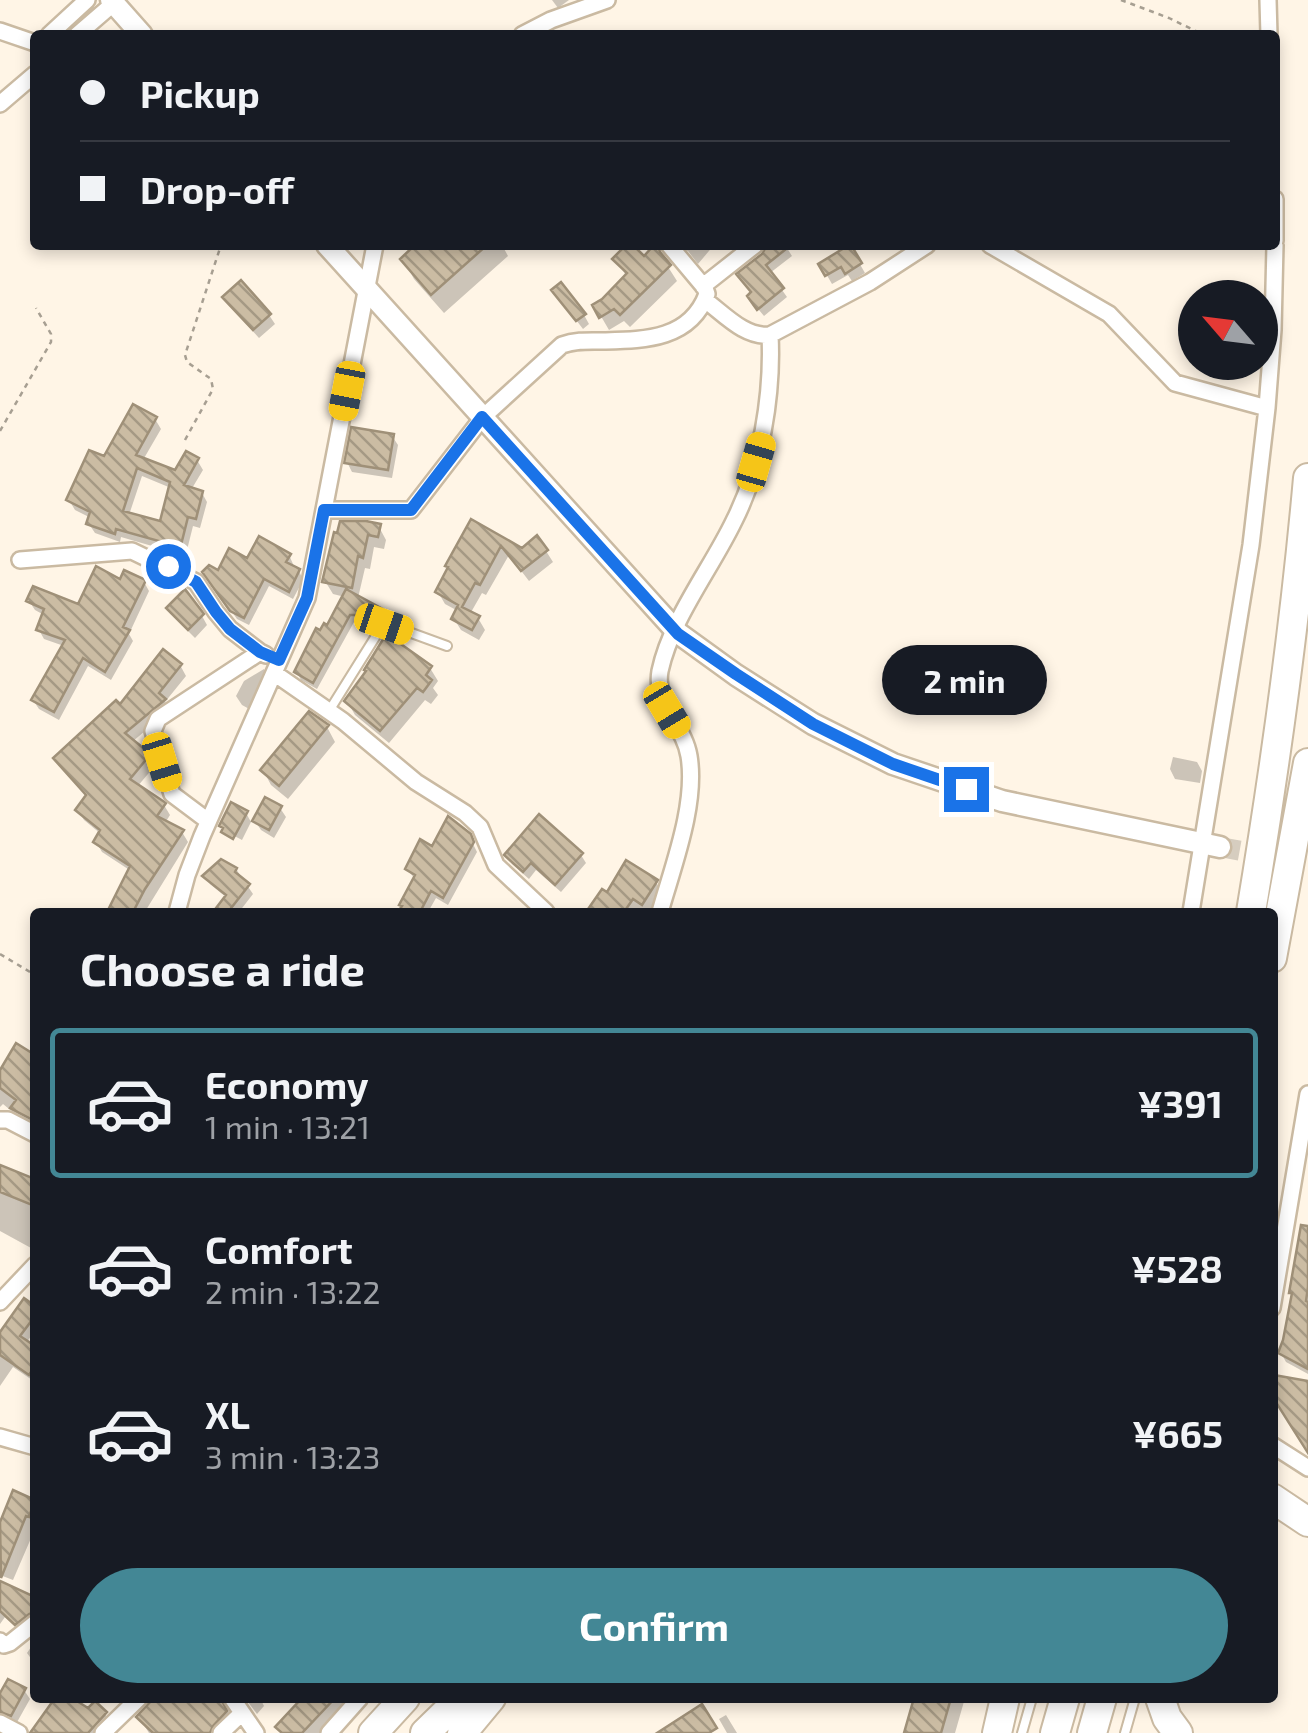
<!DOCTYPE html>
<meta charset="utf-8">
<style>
:root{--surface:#171b24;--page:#20242c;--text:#f1f3f6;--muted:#9ea1a6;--line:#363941;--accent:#438795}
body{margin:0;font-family:"Exo 2",sans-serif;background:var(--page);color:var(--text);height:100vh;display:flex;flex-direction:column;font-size:38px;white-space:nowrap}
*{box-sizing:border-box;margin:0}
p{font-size:32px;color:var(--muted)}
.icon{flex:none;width:55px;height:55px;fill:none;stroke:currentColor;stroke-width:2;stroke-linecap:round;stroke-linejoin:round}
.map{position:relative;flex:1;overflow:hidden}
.side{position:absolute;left:30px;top:908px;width:1248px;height:795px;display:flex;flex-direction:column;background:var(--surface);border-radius:10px;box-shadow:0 5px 15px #0003}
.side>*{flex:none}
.banner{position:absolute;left:30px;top:30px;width:1250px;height:220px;border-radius:10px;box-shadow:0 5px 15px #0003;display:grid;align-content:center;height:220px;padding:0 50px;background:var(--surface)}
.needle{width:65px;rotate:298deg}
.tools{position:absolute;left:1178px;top:280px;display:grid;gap:20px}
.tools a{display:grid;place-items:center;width:100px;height:100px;border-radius:50%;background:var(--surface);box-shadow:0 5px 15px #0003;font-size:50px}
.end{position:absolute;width:45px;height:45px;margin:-22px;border:12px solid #1a73e8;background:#fff;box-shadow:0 0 0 5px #fff}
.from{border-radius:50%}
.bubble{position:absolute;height:70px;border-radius:35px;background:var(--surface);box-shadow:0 5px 15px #0003;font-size:32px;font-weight:700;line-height:70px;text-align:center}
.car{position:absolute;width:30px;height:60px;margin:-30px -15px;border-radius:12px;box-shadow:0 0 8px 2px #0007;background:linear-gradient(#f5c518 24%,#345 0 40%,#f5c518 0 76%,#345 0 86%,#f5c518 0)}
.banner b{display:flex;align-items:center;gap:35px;height:95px;font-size:38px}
.banner b+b{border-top:2px solid var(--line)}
.banner i{width:25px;height:25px;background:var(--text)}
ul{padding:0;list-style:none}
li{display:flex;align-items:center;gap:30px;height:150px;margin:0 20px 15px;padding:0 30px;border:5px solid transparent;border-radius:10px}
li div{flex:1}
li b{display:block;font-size:38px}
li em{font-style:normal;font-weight:700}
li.on{border-color:var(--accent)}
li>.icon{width:90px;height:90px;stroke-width:1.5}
h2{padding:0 50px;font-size:45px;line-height:120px}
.button{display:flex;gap:20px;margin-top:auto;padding:20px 50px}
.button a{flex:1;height:115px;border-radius:60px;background:var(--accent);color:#fff;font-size:40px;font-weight:700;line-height:115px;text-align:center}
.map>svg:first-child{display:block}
.shadow{fill:#0003;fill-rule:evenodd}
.building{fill:url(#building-back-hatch);stroke:#9f9078;stroke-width:2.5;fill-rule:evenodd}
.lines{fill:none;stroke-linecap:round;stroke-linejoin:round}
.secondary-tunnel{stroke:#d6cdbf;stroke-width:20;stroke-dasharray:20 10;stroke-linecap:butt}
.lane-casing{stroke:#cabaa2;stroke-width:12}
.street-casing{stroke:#cabaa2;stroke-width:20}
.secondary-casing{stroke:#cabaa2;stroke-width:25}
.highway-casing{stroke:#cabaa2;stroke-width:32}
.path{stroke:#a79f92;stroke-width:2.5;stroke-dasharray:5 5;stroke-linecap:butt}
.lane{stroke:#fff;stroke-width:8}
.street{stroke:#fff;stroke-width:15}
.secondary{stroke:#fff;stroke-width:20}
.highway{stroke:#fff;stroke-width:28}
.route{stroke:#1a73e8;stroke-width:12}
</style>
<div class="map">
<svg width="1308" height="1733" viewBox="0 0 1308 1733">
<defs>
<pattern id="building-back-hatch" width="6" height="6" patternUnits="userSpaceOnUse" patternTransform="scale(2.5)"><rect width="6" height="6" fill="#cbbca3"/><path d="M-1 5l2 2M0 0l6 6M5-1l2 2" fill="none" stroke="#a59984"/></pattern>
</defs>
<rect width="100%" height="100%" fill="#fff5e6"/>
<path class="shadow" d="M552,0H569L558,8Z
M418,245H502L508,256L444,313L414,279L403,259Z
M676,245H714L698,264L688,251L678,248Z
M771,245H785L792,256L770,273L787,297L764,316L754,304L753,293L764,255Z
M850,247L865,273L852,281L848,275L832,284L821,265Z
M663,259L677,281L630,327L624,321L609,330L595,306L627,277L616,260Z
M225,297L269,315L275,324L259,338L230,306Z
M560,299L584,315L589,324L583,329Z
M155,419L161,429L143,460L177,473L197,460L203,470L191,490L202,493L207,502L200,528L193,526L183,566L164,560L159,548L121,537L120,542L95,533L89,524L91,518L75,510L69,500L105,459ZM142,476L171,488L161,524L129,515Z
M392,436L398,445L392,478L352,472L347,462Z
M472,523L522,550L546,551L553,562L529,581L509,555L486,595L482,593L470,614L478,618L485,630L479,640L461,630L454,619L458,611L445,604L438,592Z
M379,527L386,540L384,549L374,547L370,569L365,568L358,598L392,617L395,622H354L317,689L301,680L297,672L328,628L345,597L333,594L325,581L336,535Z
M289,555L293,564L291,567L299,571L303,580L293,599L269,586L249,625L237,619L210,581L219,573L248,561Z
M121,582H144L149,591L129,634L133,641L111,680L88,666L59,720L39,709L33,700L64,646L44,639L39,630L44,615L35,610L29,601L79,607Z
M170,609L202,616L207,625L195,638L175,618Z
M401,647L430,668L438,681L433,688L438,695L431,704L425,700L389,743L355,715L347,701Z
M180,665L186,676L165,702L170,710L132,742L146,754L153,768L137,787L164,805L170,815L165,823L182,832L188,842L146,910L151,912H115L112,907L131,871L102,852L96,842L101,834L84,820L78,810L88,798L62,769L56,759L120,708Z
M264,669L268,677L251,710L242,705L236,696L244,681Z
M327,727L335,742L288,799L271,785L263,770Z
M1173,757L1197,762L1202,771L1200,783L1175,779L1170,769Z
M280,808L286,817L274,838L261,830L255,821Z
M246,813L251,822L242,840L225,831Z
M469,836L477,852L448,905L436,898L428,912H398L415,879L407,869L434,849Z
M581,855L586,863L561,892L536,870L529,879L512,864L507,856Z
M236,869L253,894L239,912H216L227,898L210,884L206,876Z
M656,882L663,895L652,912H589L603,892L607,895Z
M35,1061V1125L20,1118L3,1104L0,1107V1073Z
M0,1168L35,1182V1217L33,1222L35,1223V1241L31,1248L0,1231Z
M1308,1233V1374L1286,1362L1281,1353Z
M35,1297V1331L26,1343L35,1349V1382L13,1367L0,1386V1336Z
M34,1501L35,1529L13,1580L0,1575V1524L2,1518Z
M0,1584L35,1599V1617L21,1631L5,1617L0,1624Z
M35,1641V1664L27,1653Z
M24,1690L30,1699L16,1724L0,1720V1699Z
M58,1698H68L88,1712L105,1714L109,1721L99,1733H35Z
M159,1698H260L264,1706L257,1714L248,1702L239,1700L232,1703L227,1716L233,1726L226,1733H149L139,1717Z
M302,1698H355L322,1733H282L278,1727L304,1700Z
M917,1698H965L955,1733H907Z
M726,1715L737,1733H727L719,1719Z"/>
<path class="building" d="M415,245H487L431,295L400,259Z
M626,245H633L644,256L654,245H658L660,252L671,265L620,315L614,309L599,318L592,305L602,299L627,273L612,259Z
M767,245H791L766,265L784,288L757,310L747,296L751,292L736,274L762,254Z
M849,245H851L862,263L845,274L841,267L825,276L818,264Z
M241,280L271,314L253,330L222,297Z
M561,282L586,314L576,321L551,290Z
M133,404L157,417L136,455L175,470L186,451L199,458L184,485L203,491L196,519L188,517L178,557L156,550L159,541L116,529L115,534L86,524L90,512L66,500L89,450L104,456ZM137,468L170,482L160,521L123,511Z
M351,427L394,434L388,470L344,463Z
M471,519L522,548L537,535L548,550L521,571L501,546L480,585L475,583L462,607L480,616L472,630L451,619L458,605L435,592L448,567L445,566Z
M340,521H366L381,524L378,537L368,535L363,558L358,556L352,588L322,582L334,532L337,533Z
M259,536L291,554L286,562L300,569L289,592L264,579L244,618L230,611L202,572L209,565L218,570L229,548L247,558Z
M96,566L120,579L124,570L146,580L123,627L130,630L105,672L83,658L54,712L31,700L65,640L36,630L44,609L26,601L33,586L78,604Z
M185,589L204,614L188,630L166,608Z
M346,589L394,615H350L313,683L294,672L316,628L320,630L324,623L327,625Z
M387,633L399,639L398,642L432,666L426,675L432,680L423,692L417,688L380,731L344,701L366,671L364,670Z
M163,649L182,664L159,693L166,699L125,733L148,752L149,756L130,779L166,803L157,816L184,830L145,889L133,912H107L130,866L93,842L100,830L75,810L86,795L53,758L116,700L120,704Z
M309,711L329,725L279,786L260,770Z
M265,797L282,806L269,830L252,821Z
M231,802L248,811L233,839L221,832L223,828L219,826Z
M539,814L583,853L555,885L531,863L523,872L504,855Z
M448,816L471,834L474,842L443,898L431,891L420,912H398L402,906L399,905L415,875L405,869L420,839L432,846Z
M221,859L237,868L235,872L250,884L228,912H213L226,895L202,876Z
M626,860L658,880L642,905L633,899L624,912H586L602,889L607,892Z
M16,1043L35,1055V1121L10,1108L16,1100L0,1088V1070Z
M0,1165L35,1179V1198L32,1205L0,1192Z
M1301,1225L1308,1226V1287L1306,1301L1308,1302V1369L1278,1353L1283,1340L1292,1293H1289Z
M24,1298L35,1306V1316L20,1336L35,1346V1366L29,1375L0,1355V1332Z
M1274,1375L1308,1381V1453L1272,1396Z
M13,1490L35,1500L29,1517L26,1516L1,1578L0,1522Z
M0,1581L35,1597V1612L29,1614L15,1625L0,1611Z
M8,1679L26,1688L11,1716L0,1712V1693Z
M55,1698H72L88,1708L95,1701L107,1712L88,1733H30Z
M154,1698H221L227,1711L213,1726L210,1733H153L136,1717Z
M302,1698H335L302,1733H282L275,1727Z
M914,1698H951L941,1733H904Z
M702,1704L717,1728L709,1733H657Z"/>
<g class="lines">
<path class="secondary-tunnel" d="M1220,847L1308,863"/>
<defs>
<path id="lane" d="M329,711L384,623L447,646
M1022,1733L1032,1698
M1125,1733L1135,1698"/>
<path id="street" d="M1268,0L1269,35
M0,31L35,43
M49,35L87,0
M77,35L114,3
M522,35L551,20L607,0
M0,104L35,74
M1275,199V241
M990,245L1109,314L1175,383L1267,408
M703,286L755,245
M705,300C724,314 745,338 770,335L870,282L927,245
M324,510H411L483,417L562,345C576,340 589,341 603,341C644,340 690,340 707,294L705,288L669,245
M20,560L132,551L196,582L216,612L230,629L260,652
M274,673L343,721L416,782L465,813L480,827L496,865L546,912
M208,821L172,794L153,731L158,719L260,652L266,655
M177,912L187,875L202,836L307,598L375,245
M660,912C673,866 697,804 689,756C684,725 654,705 660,671C671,619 711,569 734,521C761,468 773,394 770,335
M1191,912L1251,545L1267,408L1273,330L1275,245
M0,1120H8L35,1134
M0,1302L35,1265
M1272,1308L1308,1094
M0,1437L35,1447
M1272,1445L1308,1468
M0,1641L4,1645L10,1643L35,1623
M232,1698L256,1733
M0,1723L19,1733
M103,1733L139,1698
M221,1733L242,1713
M329,1733L360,1698"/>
<path id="secondary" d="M111,0L142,35
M327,245L678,633L736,675L813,724L893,764L1002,801L1220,847"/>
<path id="highway" d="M1251,912C1275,768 1295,624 1308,478
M1272,958L1308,763
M1272,1498L1308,1522
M1160,1698L1167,1718L1178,1733
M373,1733L405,1698
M425,1733L461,1698
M462,1733L491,1698
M997,1733L1005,1698
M1055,1733L1065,1698
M1092,1733L1102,1698"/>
</defs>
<use href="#lane" class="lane-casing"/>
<use href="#street" class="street-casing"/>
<use href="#secondary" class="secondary-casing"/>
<use href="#highway" class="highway-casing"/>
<path class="path" d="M1121,0L1169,18L1204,35
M0,431L51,342V334L36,308
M185,440L213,389L211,379L187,362L185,355L221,245
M0,954L35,975"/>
<use href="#lane" class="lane"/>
<use href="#street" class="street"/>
<use href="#secondary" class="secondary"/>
<use href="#highway" class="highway"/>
</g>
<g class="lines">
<path class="route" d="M168,566L196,582L216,612L230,629L260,652L279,660L307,598L324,510H411L482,417L678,634L736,674L813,724L893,764L966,789"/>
</g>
</svg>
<div class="tools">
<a><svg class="needle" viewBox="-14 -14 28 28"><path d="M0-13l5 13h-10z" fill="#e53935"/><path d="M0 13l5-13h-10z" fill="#9ea1a6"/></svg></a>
</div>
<i class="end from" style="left:168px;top:566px"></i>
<i class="end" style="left:966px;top:789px"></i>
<div class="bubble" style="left:882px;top:645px;width:165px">2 min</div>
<i class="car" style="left:347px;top:391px;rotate:191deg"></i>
<i class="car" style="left:756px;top:462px;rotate:16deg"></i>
<i class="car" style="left:384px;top:624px;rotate:109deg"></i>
<i class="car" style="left:667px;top:710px;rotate:149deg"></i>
<i class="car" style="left:162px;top:762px;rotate:163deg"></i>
<div class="banner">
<b><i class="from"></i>Pickup</b>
<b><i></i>Drop-off</b>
</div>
<section class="side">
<h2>Choose a ride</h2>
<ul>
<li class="on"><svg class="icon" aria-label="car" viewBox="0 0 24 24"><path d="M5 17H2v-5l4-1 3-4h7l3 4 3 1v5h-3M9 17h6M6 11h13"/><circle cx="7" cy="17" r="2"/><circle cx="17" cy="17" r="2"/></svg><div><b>Economy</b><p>1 min · 13:21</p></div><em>¥391</em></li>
<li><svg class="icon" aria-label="car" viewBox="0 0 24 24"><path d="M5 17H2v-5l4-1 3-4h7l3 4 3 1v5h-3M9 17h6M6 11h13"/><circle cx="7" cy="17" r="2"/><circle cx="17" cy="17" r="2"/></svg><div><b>Comfort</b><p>2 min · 13:22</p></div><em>¥528</em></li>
<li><svg class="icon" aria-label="car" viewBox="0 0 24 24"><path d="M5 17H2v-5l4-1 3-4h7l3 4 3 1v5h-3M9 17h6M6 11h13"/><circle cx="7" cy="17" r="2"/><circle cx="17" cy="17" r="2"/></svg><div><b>XL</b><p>3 min · 13:23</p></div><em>¥665</em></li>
</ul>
<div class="button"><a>Confirm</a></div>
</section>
</div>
